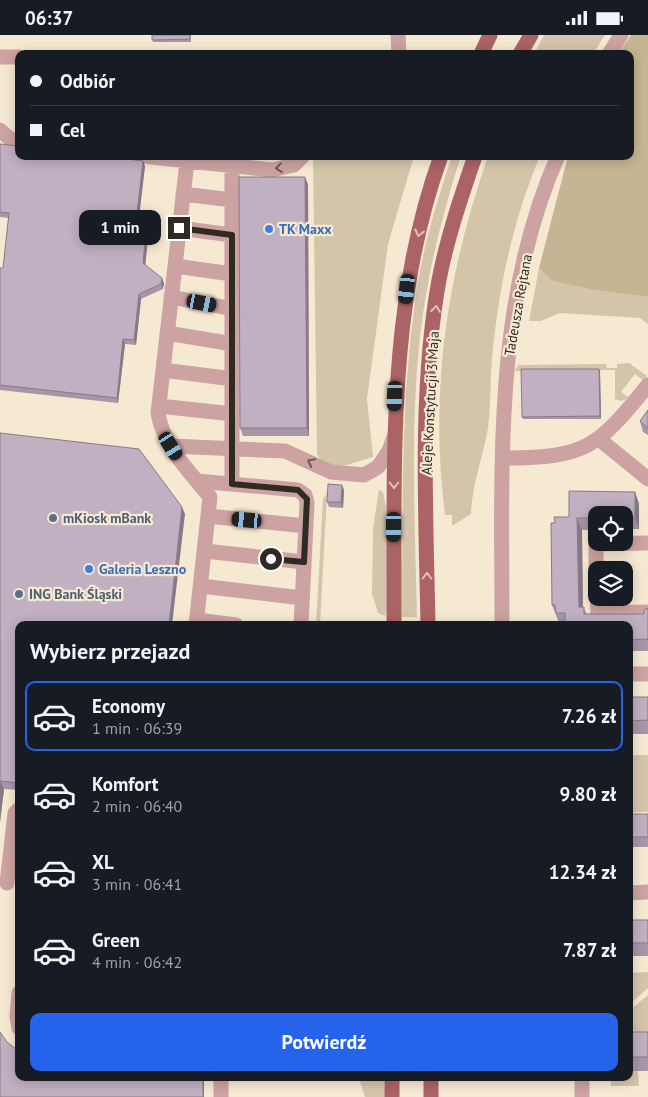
<!DOCTYPE html>
<html lang="pl">
<meta charset="utf-8">
<style>
:root{--surface:#171b24;--page:#20242c;--text:#f1f3f6;--muted:#9ea1a6;--line:#363941;--accent:#2563eb}
body{margin:0;font-family:"PT Sans",sans-serif;background:var(--page);color:var(--text);height:100vh;display:flex;flex-direction:column;font-size:19px;white-space:nowrap}
*{box-sizing:border-box;margin:0}
p{font-size:16px;color:var(--muted)}
.icon{flex:none;width:28px;height:28px;fill:none;stroke:currentColor;stroke-width:2;stroke-linecap:round;stroke-linejoin:round}
.map{position:relative;flex:1;overflow:hidden}
.side{position:absolute;left:15px;top:586px;width:618px;height:460px;display:flex;flex-direction:column;background:var(--surface);border-radius:10px;box-shadow:0 2px 12px #0003}
.side>*{flex:none}
.top-card{position:absolute;left:15px;top:15px;width:619px;height:110px;border-radius:10px;box-shadow:0 2px 12px #0003;display:grid;align-content:center;height:110px;padding:0 15px;background:var(--surface)}
.fabs{position:absolute;left:588px;top:471px;display:grid;gap:10px}
.fabs a{display:grid;place-items:center;width:45px;height:45px;border-radius:10px;background:var(--surface);box-shadow:0 2px 12px #0003;font-size:25px}
.end{position:absolute;width:22px;height:22px;margin:-11px;border:6px solid #2f2a22;background:#fff;box-shadow:0 0 0 2px #fff}
.from{border-radius:50%}
.bubble{position:absolute;height:35px;border-radius:10px;background:var(--surface);box-shadow:0 2px 12px #0003;font-size:16px;font-weight:700;line-height:35px;text-align:center}
.car{position:absolute;width:15px;height:30px;margin:-15px -8px;border-radius:6px;box-shadow:0 0 4px 1px #0007;background:linear-gradient(#222 24%,#8ab4d8 0 40%,#222 0 76%,#8ab4d8 0 86%,#222 0)}
.top-card b{display:flex;align-items:center;gap:18px;height:48px;font-size:19px}
.top-card b+b{border-top:1px solid var(--line)}
.top-card i{width:12px;height:12px;background:var(--text)}
ul{padding:0;list-style:none}
li{display:flex;align-items:center;gap:15px;height:70px;margin:0 10px 8px;padding:0 5px;border:2px solid transparent;border-radius:10px}
li div{flex:1}
li b{display:block;font-size:19px}
li em{font-style:normal;font-weight:700}
li.on{border-color:var(--accent)}
li>.icon{width:45px;height:45px;stroke-width:1.5}
h2{padding:0 15px;font-size:22px;line-height:60px}
.button{display:flex;gap:10px;margin-top:auto;padding:10px 15px}
.button a{flex:1;height:58px;border-radius:10px;background:var(--accent);color:#fff;font-size:20px;font-weight:700;line-height:58px;text-align:center}
.status{display:flex;justify-content:space-between;align-items:center;height:35px;padding:0 25px;background:var(--surface);direction:ltr}
.status svg{height:14px;fill:currentColor}
.map>svg:first-child{display:block}
.green{fill:#d4c5aa}
.forest{fill:#c7b492}
.lines{fill:none;stroke-linecap:round;stroke-linejoin:round}
.minor{stroke:#cca2a2;stroke-width:15}
.major{stroke:#ac6366;stroke-width:15}
.wall{fill:#a696a7}
.shaded-wall{fill:#877a88}
.building{fill:#c1afc2;stroke:#877a88}
.oneway{stroke:#6e5a55}
.oneway2{stroke:#e0c1b2}
.route{stroke:#2f2a22;stroke-width:6}
.shop-dot{fill:#3f7fe0;stroke:#f6e9d2;stroke-width:2}
.service-dot{fill:#5c6f8a;stroke:#f6e9d2;stroke-width:2}
.labels{text-anchor:middle;stroke-width:4.5;stroke-linejoin:round;paint-order:stroke}
.shop-label{font-size:14px;font-weight:bold;fill:#366cbe;stroke:#f6e9d2;text-anchor:start}
.street-label{font-size:14px;fill:#2f2a22;stroke:#f6e9d2}
.service-label{font-size:14px;font-weight:bold;fill:#4e5e75;stroke:#f6e9d2;text-anchor:start}
</style>
<div class="status"><b>06:37</b><svg viewBox="0 0 49 12"><path d="M0 12V9h3v3zM5 12V6h3v6zM10 12V3h3v9zM15 12V0h3v12zM26 1h20v11H26zM47 4h2v5h-2z"/></svg></div>
<div class="map">
<svg width="648" height="1062" viewBox="0 0 648 1062">
<rect width="100%" height="100%" fill="#f6e9d2"/>
<path class="green" d="M544,0H605L593,19H534Z
M313,121H414L388,209L367,364L373,422L347,430L325,431L317,420Z
M452,121H461C442,180 427,240 420,302C410,394 415,489 417,582H402C403,468 400,354 419,242C426,201 439,160 452,121Z
M488,121H540C513,185 498,255 492,324C490,347 491,370 488,393C483,422 472,449 471,479L452,491V480H445C429,355 447,240 488,121Z
M539,233L552,246L593,255L648,262V289L640,283L560,278L541,286H529Z
M629,328L647,341L643,345L635,339L621,357L629,363L621,366L615,364V335L515,336L518,330L606,329L607,333H617V329Z
M379,455L383,457L386,472L388,571L385,581L378,578L372,559L373,493Z
M327,457L320,590H316L323,465Z
M629,720H648V777H629Z
M648,937V953L629,970V938Z
M648,960V1003H629V976Z
M629,1035H638L639,1051H611V1043L629,1042Z
M359,1043H384L385,1062H365Z"/>
<path class="forest" d="M631,0H648V262L593,255L552,246L539,233L568,121H630V19H618Z"/>
<g class="lines">
<path class="minor" d="M398,0L399,19
M609,19L621,0
M0,22H19
M0,95L10,104L19,105
M142,121L272,135L294,130L303,121
M187,127L158,378C163,411 190,437 210,462L196,590
M232,132V449
M183,159L232,165
M179,193L232,200
M175,231L232,239
M171,262L233,274
M167,298L233,309
M163,335L233,344
M159,371L233,379
M599,404L648,444
M171,411L285,416L331,437L364,440L378,432L389,416L394,402
M503,423C586,423 597,413 648,350
M197,446L298,455L305,460L307,468L301,590
M208,481L306,491
M205,516L304,527
M596,535V509L648,508
M201,551L302,563
M597,562L598,578L648,577
M197,585L236,590
M502,590C502,435 493,266 558,121
M629,639H648
M7,848L15,778L19,774
M629,858L648,857
M19,958L17,981L19,993
M582,1042V1062
M221,1062V1042"/>
<path class="major" d="M481,19L490,0
M520,19L531,0
M394,590C395,433 386,272 441,121
M428,590C426,479 419,355 439,245C447,203 461,162 475,121
M431,1042V1062
M392,1062V1042"/>
</g>
<path class="wall" d="M152,0H191V7H153Z
M0,109L145,131L139,178L150,184L145,230L164,248L163,254L141,264L136,310L125,309L118,368L0,355V233H3L9,183L0,182Z
M308,149L309,401H243L240,393Z
M600,336L601,384H523L522,382Z
M648,375V400L643,397L640,386Z
M0,398L185,479L19,590V755L4,754L0,787Z
M344,455L343,473L329,472L327,467Z
M635,457L639,469V494H624V480H596V495H582L583,572L587,579H644L648,573V616H629V590H560L552,570L555,488Z
M629,662H648V699H629Z
M629,779H648V812H629Z
M629,885H648V921H629Z
M629,997H648V1036H629Z"/>
<path class="shaded-wall" d="M143,126L145,131L139,183L137,178Z
M305,142L308,149L309,401L307,393Z
M148,179L150,184L145,233L143,228Z
M162,243L164,248L163,254L161,249Z
M139,259L141,264L136,310L134,305Z
M123,304L125,309L118,368L117,363Z
M599,334L600,336L601,384L600,381Z
M342,450L344,455L343,473L341,467Z
M635,457L639,469V494L635,483Z
M182,472L185,479L172,590H169Z
M577,483L582,495L583,583L579,572Z
M1,746L4,754L0,787V756Z
M203,1042H204V1062H203Z"/>
<path class="building" d="M152,0H190V4L152,5Z
M0,109L19,111V121H104L143,126L137,178L148,179L143,228L162,243L161,249L139,259L134,305L123,304L117,363L0,350V233H3L9,178L0,177Z
M239,142H305L307,393H240Z
M521,334H599L600,381L522,382Z
M648,375V393L640,386Z
M0,398L139,414L182,472L169,590H19V748L1,746L0,756Z
M328,449L342,450L341,467H327Z
M569,456L635,457V483H624V480H596V483H577L579,572H584V579H644V575L648,573V604L629,605V590H565V578H556L555,570H552L551,488H555L554,482H569Z
M629,662H648V685L629,686Z
M629,779H648V802H629Z
M18,820H19V833L17,832Z
M629,885H648V908H629Z
M0,997L7,1007L16,1014H19V1042H203V1062H0Z
M629,997H648V1022H629Z"/>
<defs><path id="oneway-chevron" d="M-2-3.5L2.5 0L-2 3.5" fill="none" stroke-width="1.6" stroke-linecap="round" stroke-linejoin="round" transform="scale(1.25)"/></defs>
<g class="oneway">
<use href="#oneway-chevron" transform="translate(279 133) rotate(173)"/>
<use href="#oneway-chevron" transform="translate(311 427) rotate(-153)"/>
</g>
<g class="oneway2">
<use href="#oneway-chevron" transform="translate(419 198) rotate(104)"/>
<use href="#oneway-chevron" transform="translate(436 274) rotate(-83)"/>
<use href="#oneway-chevron" transform="translate(394 450) rotate(90)"/>
<use href="#oneway-chevron" transform="translate(427 541) rotate(-90)"/>
</g>
<g class="lines">
<path class="route" d="M179,193L232,200V449L298,455L307,464L304,527L271,524"/>
</g>
<g class="shop-dot">
<circle cx="269" cy="194" r="5"/>
<circle cx="89" cy="534" r="5"/>
</g>
<g class="service-dot">
<circle cx="53" cy="483" r="5"/>
<circle cx="19" cy="559" r="5"/>
</g>
<g class="labels">
<g class="shop-label">
<text x="279" y="199">TK Maxx</text>
<text x="99" y="539">Galeria Leszno</text>
</g>
<g class="street-label">
<text transform="translate(518 270) rotate(-80)" y="5">Tadeusza Rejtana</text>
<text transform="translate(430 368) rotate(-87)" y="5">Aleje Konstytucji 3 Maja</text>
</g>
<g class="service-label">
<text x="63" y="488">mKiosk mBank</text>
<text x="29" y="564">ING Bank Śląski</text>
</g>
</g>
</svg>
<div class="fabs">
<a><svg class="icon" aria-label="locate" viewBox="0 0 24 24"><circle cx="12" cy="12" r="6"/><path d="M12 2v4M12 18v4M2 12h4M18 12h4"/></svg></a>
<a><svg class="icon" aria-label="layers" viewBox="0 0 24 24"><path d="M12 4l9 5-9 5-9-5zM3 14l9 5 9-5"/></svg></a>
</div>
<i class="end from" style="left:271px;top:524px"></i>
<i class="end" style="left:179px;top:193px"></i>
<div class="bubble" style="left:79px;top:175px;width:82px">1 min</div>
<i class="car" style="left:407px;top:254px;rotate:186deg"></i>
<i class="car" style="left:202px;top:268px;rotate:101deg"></i>
<i class="car" style="left:395px;top:361px;rotate:182deg"></i>
<i class="car" style="left:171px;top:411px;rotate:148deg"></i>
<i class="car" style="left:247px;top:485px;rotate:275deg"></i>
<i class="car" style="left:394px;top:492px;rotate:180deg"></i>
<div class="top-card">
<b><i class="from"></i>Odbiór</b>
<b><i></i>Cel</b>
</div>
<section class="side">
<h2>Wybierz przejazd</h2>
<ul>
<li class="on"><svg class="icon" aria-label="car" viewBox="0 0 24 24"><path d="M5 17H2v-5l4-1 3-4h7l3 4 3 1v5h-3M9 17h6M6 11h13"/><circle cx="7" cy="17" r="2"/><circle cx="17" cy="17" r="2"/></svg><div><b>Economy</b><p>1 min · 06:39</p></div><em>7.26 zł</em></li>
<li><svg class="icon" aria-label="car" viewBox="0 0 24 24"><path d="M5 17H2v-5l4-1 3-4h7l3 4 3 1v5h-3M9 17h6M6 11h13"/><circle cx="7" cy="17" r="2"/><circle cx="17" cy="17" r="2"/></svg><div><b>Komfort</b><p>2 min · 06:40</p></div><em>9.80 zł</em></li>
<li><svg class="icon" aria-label="car" viewBox="0 0 24 24"><path d="M5 17H2v-5l4-1 3-4h7l3 4 3 1v5h-3M9 17h6M6 11h13"/><circle cx="7" cy="17" r="2"/><circle cx="17" cy="17" r="2"/></svg><div><b>XL</b><p>3 min · 06:41</p></div><em>12.34 zł</em></li>
<li><svg class="icon" aria-label="car" viewBox="0 0 24 24"><path d="M5 17H2v-5l4-1 3-4h7l3 4 3 1v5h-3M9 17h6M6 11h13"/><circle cx="7" cy="17" r="2"/><circle cx="17" cy="17" r="2"/></svg><div><b>Green</b><p>4 min · 06:42</p></div><em>7.87 zł</em></li>
</ul>
<div class="button"><a>Potwierdź</a></div>
</section>
</div>
